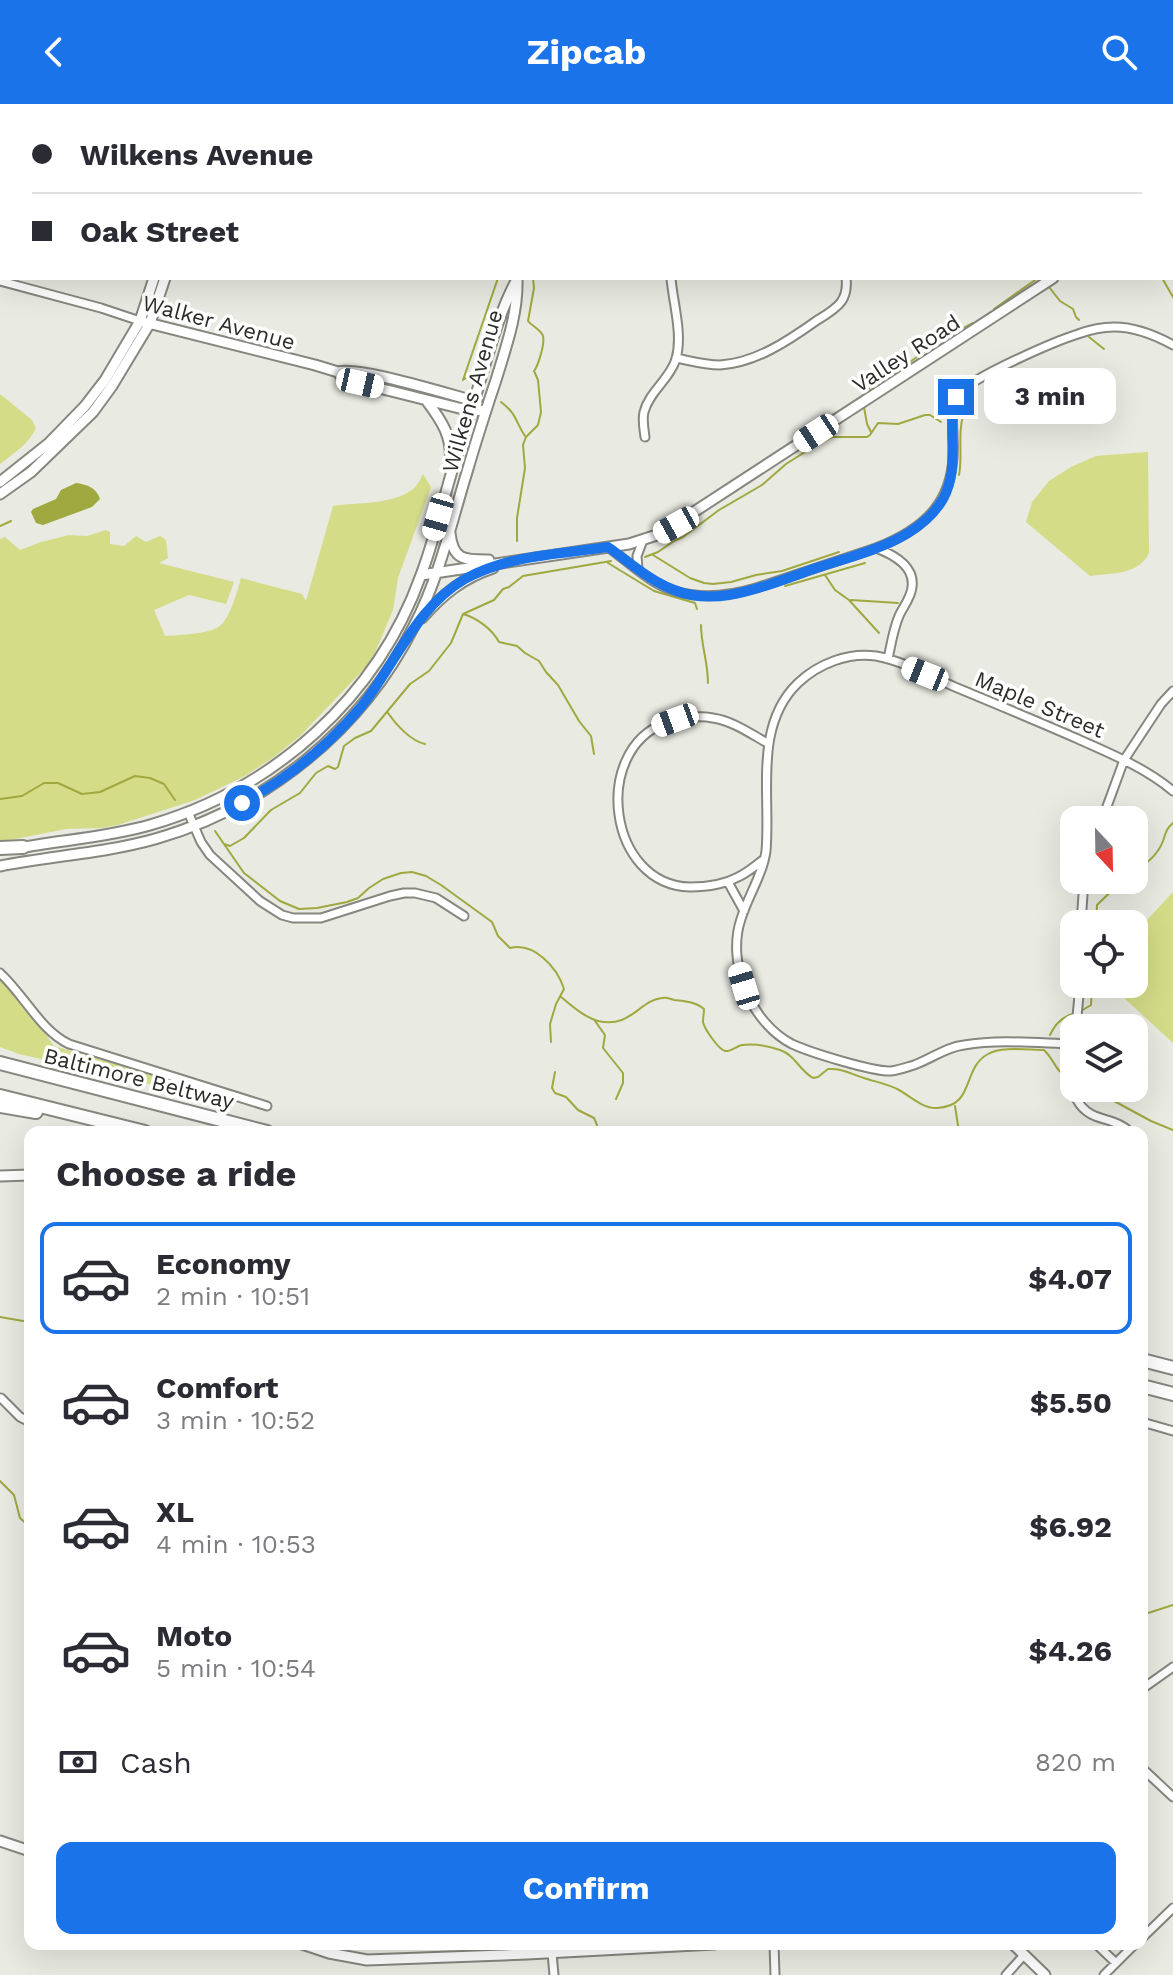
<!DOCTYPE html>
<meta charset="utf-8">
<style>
:root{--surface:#fff;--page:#f2f2f3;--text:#2b2b33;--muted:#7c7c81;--line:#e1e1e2;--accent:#1a73e8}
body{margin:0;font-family:"Work Sans",sans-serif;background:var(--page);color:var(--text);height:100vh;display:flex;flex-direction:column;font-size:30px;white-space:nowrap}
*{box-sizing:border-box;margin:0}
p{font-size:26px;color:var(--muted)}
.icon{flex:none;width:44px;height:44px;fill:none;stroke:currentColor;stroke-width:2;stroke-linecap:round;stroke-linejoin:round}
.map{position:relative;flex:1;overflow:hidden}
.drawer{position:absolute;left:24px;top:1022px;width:1124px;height:824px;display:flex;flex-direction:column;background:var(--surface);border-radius:16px;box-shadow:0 8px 32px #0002}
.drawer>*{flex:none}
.banner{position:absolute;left:0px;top:0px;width:1174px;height:176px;box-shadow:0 8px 32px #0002;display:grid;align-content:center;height:176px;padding:0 32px;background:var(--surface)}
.needle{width:52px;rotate:158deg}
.controls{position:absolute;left:1060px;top:702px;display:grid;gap:16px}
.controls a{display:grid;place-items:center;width:88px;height:88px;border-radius:16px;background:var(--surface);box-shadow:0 8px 32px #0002;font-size:40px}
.end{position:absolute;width:36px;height:36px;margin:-18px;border:10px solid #1a73e8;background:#fff;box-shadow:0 0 0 4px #fff}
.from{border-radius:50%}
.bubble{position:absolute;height:56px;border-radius:16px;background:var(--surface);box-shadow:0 8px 32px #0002;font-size:26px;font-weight:700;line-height:56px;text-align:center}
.car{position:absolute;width:24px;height:48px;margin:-24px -12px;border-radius:10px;box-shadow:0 0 6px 2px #0007;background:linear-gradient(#fff 24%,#345 0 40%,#fff 0 76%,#345 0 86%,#fff 0)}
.banner b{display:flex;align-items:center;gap:28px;height:76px;font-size:30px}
.banner b+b{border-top:2px solid var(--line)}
.banner i{width:20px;height:20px;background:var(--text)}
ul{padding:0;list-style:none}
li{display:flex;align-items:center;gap:24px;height:112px;margin:0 16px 12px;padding:0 16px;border:4px solid transparent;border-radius:16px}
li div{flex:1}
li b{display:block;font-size:30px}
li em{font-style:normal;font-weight:700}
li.current{border-color:var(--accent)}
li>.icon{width:72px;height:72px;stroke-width:1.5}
h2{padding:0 32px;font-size:36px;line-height:96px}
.pay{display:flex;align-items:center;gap:20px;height:88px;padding:0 32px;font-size:30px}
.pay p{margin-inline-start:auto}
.primary-button{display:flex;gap:16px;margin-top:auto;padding:16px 32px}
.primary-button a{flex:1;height:92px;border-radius:16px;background:var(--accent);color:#fff;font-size:32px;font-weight:700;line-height:92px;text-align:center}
header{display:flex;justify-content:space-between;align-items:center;height:104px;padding:0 32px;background:var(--accent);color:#fff;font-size:36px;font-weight:700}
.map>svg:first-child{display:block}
.green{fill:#d4dc88}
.water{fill:#a0a840}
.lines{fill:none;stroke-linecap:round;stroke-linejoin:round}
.stream{stroke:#a0a840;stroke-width:2}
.street-casing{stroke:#86877f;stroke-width:11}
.secondary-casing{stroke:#86877f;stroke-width:13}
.highway-casing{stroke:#86877f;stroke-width:16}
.street{stroke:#fff;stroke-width:7}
.secondary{stroke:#fff;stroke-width:9}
.highway{stroke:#fff;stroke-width:12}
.route{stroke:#1a73e8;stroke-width:10}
.labels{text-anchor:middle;stroke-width:7;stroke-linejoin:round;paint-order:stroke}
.street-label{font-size:22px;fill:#2c2c29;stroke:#fff}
</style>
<header><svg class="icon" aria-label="back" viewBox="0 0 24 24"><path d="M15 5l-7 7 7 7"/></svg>Zipcab<svg class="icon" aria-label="search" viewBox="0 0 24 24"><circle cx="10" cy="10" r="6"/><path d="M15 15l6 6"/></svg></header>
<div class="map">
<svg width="1173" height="1871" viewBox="0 0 1173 1871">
<rect width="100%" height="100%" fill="#e9eae1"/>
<path class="green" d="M0,290L32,316L36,324C29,340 14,349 0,360Z
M1148,348L1149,449C1139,471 1111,469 1090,472L1026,418L1032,398L1049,377L1071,363L1096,352Z
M423,370L431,383L398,474L393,506L374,551L365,564L300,632L274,653L245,672L195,696L118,721L102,724L66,725L0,738V435L5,433L20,446L41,438L69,431L87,432L106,426L110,428V440L124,442L136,432L146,438L160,432L166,436L168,454L159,459L234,478L226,500L189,491L154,506L165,532C178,531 213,530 221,521C231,511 237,488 241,474L302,490L306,497L333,402C357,398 391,401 412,386C417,382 420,376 423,370Z
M1173,788V939L1109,880H1134V830Z
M0,874L13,885L54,942L210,987L209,994L19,950L0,943Z"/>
<path class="water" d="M76,379C86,380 97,384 100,395L92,403L43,421L36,419L31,408L33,405L56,395L61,386Z"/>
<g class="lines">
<path class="stream" d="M0,18L2,20
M1172,33H1173
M1042,174L1043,175
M1162,174L1173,193
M1049,183L1060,197L1073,205L1076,213L1079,216
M994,205L1038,174
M1089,233L1104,245
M464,275L474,270
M463,276L498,174
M865,293L870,282L884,271L896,268L939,237L973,219
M501,298C517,310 515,317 525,332
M864,303L867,320L871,328
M959,371C963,350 957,328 964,309L963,306
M0,422L11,417
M517,437V414L525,364L523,341L526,333L538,321L541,308L538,276L534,267C538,262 545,240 543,232C542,227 531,221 528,217L534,184L533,174
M653,451L690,474L704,479L713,480L731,478L756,471L782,467L839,448
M645,453L658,448L674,437L683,433L719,406L762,381L786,360L816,341L832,333H867L870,331L878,319L898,320L925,311H930L941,318
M608,459L654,487L695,499L697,505
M825,471L835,486L849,496L879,529
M785,482L865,459
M851,496L898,499
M463,510C477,514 492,525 499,538L517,542L525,549L539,557L546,568L558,581L579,617L591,632L594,650
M701,521C701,541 708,558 708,579
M388,609C396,621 411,637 425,640
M0,695L22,692L44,679H58L82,690L100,688L135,672L150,674L164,680L175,696
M215,727L244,769L280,797L299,805L317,804L347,798L358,794L369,784L383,775L401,769L412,768L426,772L441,781L492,818L498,832L510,844C534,838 557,863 564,885L556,900L550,920L551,938
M224,740L230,742L244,734L271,706L300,689L316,669L328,662L335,665L338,663L344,642L355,634L371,627L410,580L429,567L451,539L463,510L494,496L503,485L509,483L523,472L611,457
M1134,767C1147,760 1158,750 1163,737C1166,728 1166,725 1173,719
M1096,820L1097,801L1123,776
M561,893C572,902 584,913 598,917C630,925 640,896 662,894C667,893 670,895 674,896C685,897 696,898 704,905C704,909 703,913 703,918C704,924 718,945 725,947C731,948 736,942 742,941C755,939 768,942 780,946C795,951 799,966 813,974L818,973L828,965C842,964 851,970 864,974C876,978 888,980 899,986C910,992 923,1005 937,1004C976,1002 961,965 988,950C1001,942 1029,946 1044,946
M1081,907L1091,901L1092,880
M595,917L605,931L603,944L623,969V979L616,995
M1050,931C1055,920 1063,912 1075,909
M1045,947C1056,958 1053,965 1069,974
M555,968L552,984L555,989L566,993L578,1006L594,1014L597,1021L596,1028
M1090,984L1151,1017L1173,1026
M955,1002L959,1028
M0,1213L23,1217L30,1216
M0,1377L14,1391L20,1414L30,1423
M1142,1511L1173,1501"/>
<defs>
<path id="street" d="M838,0L842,2
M882,2L883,0
M0,177L101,204L140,217
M676,254C691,257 705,261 720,261C755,259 788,237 816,217C824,212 835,206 841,198C846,191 847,182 846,174
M645,333C644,325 642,316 644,308C649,288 670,275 676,255C683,230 673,199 671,174
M608,443C623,454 637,467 653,477C685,497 722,494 756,484L876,444C892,450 915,462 912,483C911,494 903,503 899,512C893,526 891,541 888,555
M876,444C930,423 957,393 953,333C953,319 950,303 958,291C969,274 1056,237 1078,230C1089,226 1103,223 1114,223C1135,223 1155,231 1173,241
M638,465L637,452L643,436
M188,708L201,738L210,751L260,797L282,811L293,814H321L390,792L404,789H415L436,794L464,812
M1102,716L1124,656L1161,600L1173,587
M763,756C755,762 747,769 738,773C723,781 707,783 690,783C608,781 591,647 665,619C680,614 697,611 713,614C733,617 751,630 769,640
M728,778L744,807
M1081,820L1084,776
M0,869C25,892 40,926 69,940L267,1002
M1076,924L1080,880
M1073,939C1070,964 1066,1000 1095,1012C1108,1017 1120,1018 1130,1028
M1073,940C1037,939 1000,935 964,941C946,943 931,955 914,961C907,963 899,966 891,967C873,968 809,948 792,940C751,919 726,859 741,815C748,792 763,770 766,747C771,692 753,622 798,579C818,560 848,548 876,552C903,557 930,572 955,583C996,600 1037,617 1078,635C1111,650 1144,663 1173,687
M1,1294L20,1313L30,1318
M1142,1318L1173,1327
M1142,1585L1173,1563
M1142,1664L1173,1693
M1142,1834L1173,1804
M774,1840L775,1871
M1096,1840L1116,1859
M552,1849L554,1871
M1006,1871L1024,1851
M1104,1871L1135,1840"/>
<path id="secondary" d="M204,2V0
M214,2L215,0
M565,2L566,0
M1172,43L1173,41
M140,217L315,261L338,268L343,275L471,307L486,306
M338,268C358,262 448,290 474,297L477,299
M426,296C442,317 453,333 450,361
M0,378L49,339L85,302L105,276L140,217L154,174
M0,390L31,368L93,308L112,282L150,219L165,174
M450,429C453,457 465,456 489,456
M421,471L629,440L660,430L1053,174
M422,514C443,490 463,474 493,464
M19,744C63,736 108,733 150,721C274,685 377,594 421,471C434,437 442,401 452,367C462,336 472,305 481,274C491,241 500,207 516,177
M0,762C51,752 105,749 155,735C266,703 362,626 414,522C439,474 451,420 467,368C476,337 486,306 496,276C506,243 518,210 517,176
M0,1072L30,1071
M0,1737L30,1747
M302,1840L329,1849L367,1856L527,1850L715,1840
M1013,1840L1045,1871"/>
<path id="highway" d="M0,744L23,743
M0,959L267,1028
M0,992L145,1028
M0,1002L36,1008
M1142,1256L1173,1264
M1142,1282L1173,1290"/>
</defs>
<use href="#street" class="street-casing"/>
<use href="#secondary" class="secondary-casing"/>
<use href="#highway" class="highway-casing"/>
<use href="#street" class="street"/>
<use href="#secondary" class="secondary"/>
<use href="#highway" class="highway"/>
</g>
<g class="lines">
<path class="route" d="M242,699C287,675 328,642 361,603C395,561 416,503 465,475C508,451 560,450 608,443C635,462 658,485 692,491C704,493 716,493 729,491C758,486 788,474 816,464C847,454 880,446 908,429C921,421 935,409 943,395C961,363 946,326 956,293"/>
</g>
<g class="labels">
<g class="street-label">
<text transform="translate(219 218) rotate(15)" y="8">Walker Avenue</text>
<text transform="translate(906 249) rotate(-33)" y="8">Valley Road</text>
<text transform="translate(472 287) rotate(-74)" y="8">Wilkens Avenue</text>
<text transform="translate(1040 600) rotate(23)" y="8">Maple Street</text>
<text transform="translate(139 974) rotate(14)" y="8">Baltimore Beltway</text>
</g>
</g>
</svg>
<div class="controls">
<a><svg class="needle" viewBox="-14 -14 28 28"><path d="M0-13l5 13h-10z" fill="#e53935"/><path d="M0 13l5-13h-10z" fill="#7c7c81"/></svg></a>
<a><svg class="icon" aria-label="locate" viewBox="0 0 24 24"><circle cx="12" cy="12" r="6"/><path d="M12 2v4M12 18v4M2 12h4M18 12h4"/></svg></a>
<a><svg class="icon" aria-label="layers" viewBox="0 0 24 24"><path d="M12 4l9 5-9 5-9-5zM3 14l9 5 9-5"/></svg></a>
</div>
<i class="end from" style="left:242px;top:699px"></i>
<i class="end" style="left:956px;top:293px"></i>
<div class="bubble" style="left:984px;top:264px;width:132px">3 min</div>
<i class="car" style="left:360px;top:279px;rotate:103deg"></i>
<i class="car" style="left:816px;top:329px;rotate:237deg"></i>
<i class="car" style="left:438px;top:413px;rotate:196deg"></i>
<i class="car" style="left:676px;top:421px;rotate:241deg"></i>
<i class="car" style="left:925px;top:570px;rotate:292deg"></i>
<i class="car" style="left:675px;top:616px;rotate:250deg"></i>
<i class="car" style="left:744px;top:882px;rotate:343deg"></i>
<div class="banner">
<b><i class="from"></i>Wilkens Avenue</b>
<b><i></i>Oak Street</b>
</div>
<section class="drawer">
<h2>Choose a ride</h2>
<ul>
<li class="current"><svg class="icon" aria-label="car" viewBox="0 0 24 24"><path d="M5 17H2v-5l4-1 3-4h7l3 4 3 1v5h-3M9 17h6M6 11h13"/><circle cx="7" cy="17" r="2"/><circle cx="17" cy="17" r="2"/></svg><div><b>Economy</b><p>2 min · 10:51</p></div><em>$4.07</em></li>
<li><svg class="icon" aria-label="car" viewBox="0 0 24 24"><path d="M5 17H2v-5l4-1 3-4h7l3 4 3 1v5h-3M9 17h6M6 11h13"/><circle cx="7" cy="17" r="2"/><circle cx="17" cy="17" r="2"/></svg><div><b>Comfort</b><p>3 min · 10:52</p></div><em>$5.50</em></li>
<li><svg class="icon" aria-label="car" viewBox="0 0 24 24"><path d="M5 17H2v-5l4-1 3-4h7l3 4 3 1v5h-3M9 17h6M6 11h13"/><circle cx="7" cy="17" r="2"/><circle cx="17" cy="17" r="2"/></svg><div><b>XL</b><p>4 min · 10:53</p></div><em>$6.92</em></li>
<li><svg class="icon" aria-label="car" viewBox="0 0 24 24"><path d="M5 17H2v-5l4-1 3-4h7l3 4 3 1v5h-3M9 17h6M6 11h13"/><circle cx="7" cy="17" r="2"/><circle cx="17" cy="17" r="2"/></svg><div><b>Moto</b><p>5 min · 10:54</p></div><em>$4.26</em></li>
</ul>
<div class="pay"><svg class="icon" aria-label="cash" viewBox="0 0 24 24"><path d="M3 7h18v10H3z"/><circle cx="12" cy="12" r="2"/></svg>Cash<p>820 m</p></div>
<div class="primary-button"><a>Confirm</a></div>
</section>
</div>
